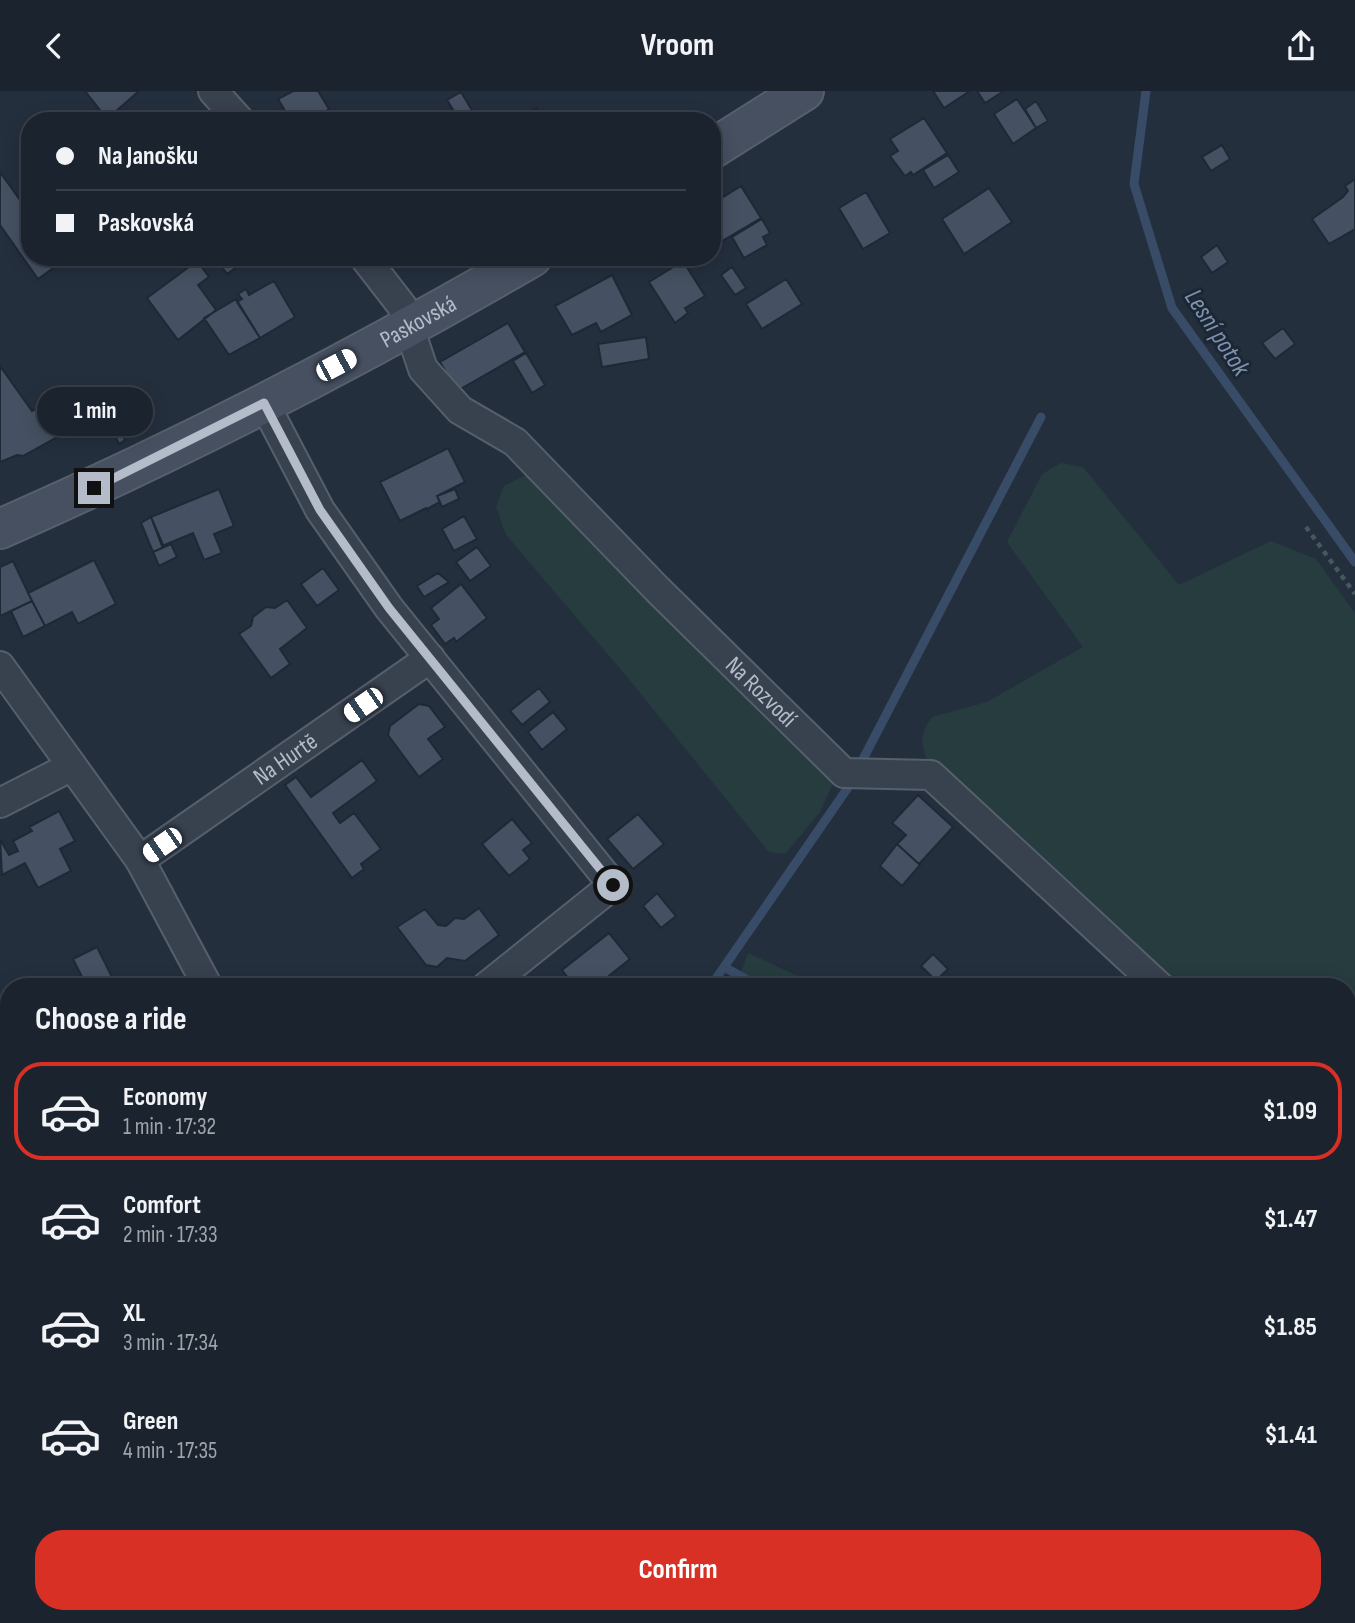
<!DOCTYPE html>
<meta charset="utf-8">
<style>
:root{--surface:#1b232e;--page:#282f3a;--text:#f1f3f6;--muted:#a0a4aa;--line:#39404a;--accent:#d93025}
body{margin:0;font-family:"Sofia Sans Condensed",sans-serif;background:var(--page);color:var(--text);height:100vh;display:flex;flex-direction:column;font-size:26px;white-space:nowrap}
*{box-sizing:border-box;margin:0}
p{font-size:23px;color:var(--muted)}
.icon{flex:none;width:38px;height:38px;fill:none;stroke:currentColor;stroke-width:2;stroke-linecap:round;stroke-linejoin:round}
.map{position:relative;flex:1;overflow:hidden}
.details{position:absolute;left:0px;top:887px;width:1356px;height:646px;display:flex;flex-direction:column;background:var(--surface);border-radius:28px 28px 0 0;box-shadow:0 4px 18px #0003,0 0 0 2px var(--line)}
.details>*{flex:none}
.top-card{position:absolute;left:21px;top:21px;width:700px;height:154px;border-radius:28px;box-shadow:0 4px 18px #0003,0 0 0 2px var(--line);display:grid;align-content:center;height:154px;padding:0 35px;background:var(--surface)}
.end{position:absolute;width:32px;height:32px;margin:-16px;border:9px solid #b4bcc9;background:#111;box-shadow:0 0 0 4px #111}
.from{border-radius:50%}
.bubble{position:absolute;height:49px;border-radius:24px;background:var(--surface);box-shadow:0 4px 18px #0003,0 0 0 2px var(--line);font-size:23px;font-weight:700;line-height:49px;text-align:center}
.car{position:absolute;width:21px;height:42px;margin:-21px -10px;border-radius:9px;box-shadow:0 0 5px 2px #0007;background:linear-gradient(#fff 24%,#345 0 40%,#fff 0 76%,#345 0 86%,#fff 0)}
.top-card b{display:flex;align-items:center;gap:24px;height:66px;font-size:26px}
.top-card b+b{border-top:2px solid var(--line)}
.top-card i{width:18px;height:18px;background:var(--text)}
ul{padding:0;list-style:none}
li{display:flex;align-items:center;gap:21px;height:98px;margin:0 14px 10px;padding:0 21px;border:4px solid transparent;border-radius:28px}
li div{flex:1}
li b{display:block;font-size:26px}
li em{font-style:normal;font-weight:700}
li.on{border-color:var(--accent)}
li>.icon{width:63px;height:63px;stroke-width:1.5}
h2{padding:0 35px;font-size:32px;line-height:84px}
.button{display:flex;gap:14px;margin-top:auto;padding:14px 35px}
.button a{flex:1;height:80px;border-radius:28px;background:var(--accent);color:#fff;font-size:28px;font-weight:700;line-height:80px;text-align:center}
header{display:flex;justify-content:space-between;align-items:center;height:91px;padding:0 35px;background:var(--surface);font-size:32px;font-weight:700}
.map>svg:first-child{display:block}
.green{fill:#263c3f}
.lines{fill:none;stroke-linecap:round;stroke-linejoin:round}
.stream{stroke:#394c67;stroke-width:9}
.building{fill:#455162;stroke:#1f2835;stroke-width:2}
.lane-casing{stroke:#565f6c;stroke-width:18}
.street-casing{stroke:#565f6c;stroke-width:32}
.secondary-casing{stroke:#565f6c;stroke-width:42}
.path{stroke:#44595c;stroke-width:4.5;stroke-dasharray:5 5;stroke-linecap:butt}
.lane{stroke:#38414e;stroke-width:14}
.street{stroke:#38414e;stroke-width:28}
.secondary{stroke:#465061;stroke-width:38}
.route{stroke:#b4bcc9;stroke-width:9}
.labels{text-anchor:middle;stroke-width:6;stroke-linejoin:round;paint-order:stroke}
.street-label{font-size:24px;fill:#b4bcc9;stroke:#1d2633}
.water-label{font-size:26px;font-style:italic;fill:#7c92b1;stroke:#1d2633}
</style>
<header><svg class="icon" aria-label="back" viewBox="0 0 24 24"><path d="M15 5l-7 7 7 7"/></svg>Vroom<svg class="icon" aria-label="share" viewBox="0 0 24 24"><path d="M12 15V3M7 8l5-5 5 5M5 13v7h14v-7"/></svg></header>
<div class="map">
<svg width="1355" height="1532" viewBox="0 0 1355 1532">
<rect width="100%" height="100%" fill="#242f3e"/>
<path class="green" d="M1061,372L1083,376L1179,494L1271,450L1316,468L1355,522V1016L1348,1022V896H1175L928,671C920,652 920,643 932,626L987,611L1083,556L1007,451L1042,383Z
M536,379L835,688L820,721L785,763L769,761L628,587L506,444L496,416L504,395Z
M748,862L822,896H736Z
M1355,1049V1360L1348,1349V1055Z
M1355,1498V1532H1033L1039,1524H1272L1264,1532L1284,1524H1348V1501Z
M117,1524H165L169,1532H121Z"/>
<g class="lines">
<path class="stream" d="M1146,0L1134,93L1172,217L1355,471
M724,876L849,695L1041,326
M710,896L724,876L760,896
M1348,1103L1355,1097
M66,1532L67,1524"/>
</g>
<path class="building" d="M85,0H139L107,28Z
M293,0H318L329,18L309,30H291L278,8Z
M933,0H970L944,17Z
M977,0H1004L985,12Z
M461,1L476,26L470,30H460L447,9Z
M1017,8L1036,37L1013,53L994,23Z
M1036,10L1048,30L1036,37L1025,18Z
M536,17L544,30H515Z
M924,27L947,62L913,84L911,81L905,85L890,65L898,60L890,48Z
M1222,54L1230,68L1211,80L1202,66Z
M948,64L959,81L934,97L923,79Z
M0,81L30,123V166H60L63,170L38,188L0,134Z
M1355,88V138L1329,153L1312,128L1343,106L1348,100L1345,95Z
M741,95L761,127L712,156V113Z
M989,97L1012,131L964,163L942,128Z
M866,101L890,142L863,158L839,117Z
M762,128L770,142L763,146L767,154L744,167L732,146Z
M1217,154L1228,171L1212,182L1201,166Z
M215,166H251L227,183Z
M197,170L209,186L198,194L216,219L178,249L147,207Z
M683,170L705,205L685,217L688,222L675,232L649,191Z
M732,176L746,197L735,204L721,184Z
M612,184L632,224L601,241L596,232L572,244L555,215Z
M786,188L802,213L762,238L746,213Z
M274,190L295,226L260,247L237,211L242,208L238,203L246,198L249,204Z
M236,208L260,247L229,264L204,227Z
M508,232L525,261L457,300L440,271Z
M1283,237L1295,253L1275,268L1262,252Z
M646,246L649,268L602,276L598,253Z
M526,262L545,294L532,302L513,270Z
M0,275L32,320L45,313L59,345L23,365L17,364L0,371Z
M117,342H121L125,349L119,353L115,345Z
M448,357L465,391L437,405L440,411L427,418L429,420L426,417L400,430L380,391Z
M219,398L234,435L214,443L222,462L204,469L193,442L162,455L151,426Z
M455,398L459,408L442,416L437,405Z
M464,425L477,448L454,460L442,438Z
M151,426L164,456L153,461L141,432Z
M171,453L177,466L159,475L153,461Z
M477,456L491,475L470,490L456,471Z
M94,469L116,513L78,533L72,521L45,535L28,502Z
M13,470L32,510L0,525V476Z
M323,477L339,499L317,515L301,493Z
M438,482L449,491L424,506L417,495Z
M461,493L487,527L456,551L454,547L445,553L431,534L439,528L431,517Z
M287,509L307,537L280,558L290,573L271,587L239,543L251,535L253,526L266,516L275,517Z
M32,510L45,535L23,546L11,520Z
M539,597L550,611L522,634L510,620Z
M419,613L429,615L445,636L428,648L443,668L419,686L388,644L390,635Z
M553,621L567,638L542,659L528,641Z
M362,669L377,690L333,722L340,732L354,722L381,758L361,773L364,778L352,787L285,694L296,686L311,706Z
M918,704L953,736L919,773L897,753L906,744L892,732Z
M59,720L75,750L60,758L71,780L38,797L25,772L2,784L0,748L9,764L18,760L13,750L32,740L29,736Z
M638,723L664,753L633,778L607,748Z
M512,728L532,752L523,759L530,768L509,785L482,753Z
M897,753L920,774L902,795L880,775Z
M657,802L676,825L661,837L643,815Z
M479,817L499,844L465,870L447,867L437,876L426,874L397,836L425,818L438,834L446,835L455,827L464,828Z
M609,842L630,868L595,896L589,891L584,896H575L562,879Z
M97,856L117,896H87L73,868Z
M933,863L948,878L936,890L921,875Z
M817,1524H918L925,1532H824Z"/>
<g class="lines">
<defs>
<path id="lane" d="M1348,1381L1355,1390
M962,1524L964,1532
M525,1532L537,1524
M1339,1532L1355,1524"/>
<g id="street">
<path d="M213,0L240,30"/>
<path id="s1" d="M364,166L402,215L423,278L460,319L515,351L658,499L844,682L931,684L1160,896"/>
<path d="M264,312L320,419L389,517L613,794L486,896"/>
<path d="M0,575L140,769L208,896"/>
<path d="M0,712L72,675"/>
<path id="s2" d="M140,769L430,567"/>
<path d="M0,1008L9,1003"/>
<path d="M710,1524L716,1532"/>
</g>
<g id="secondary">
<path d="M712,58L804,0"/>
<path id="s3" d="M0,438C182,358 360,266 532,166"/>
</g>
</defs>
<use href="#lane" class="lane-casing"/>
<use href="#street" class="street-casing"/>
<use href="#secondary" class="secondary-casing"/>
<path class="path" d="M1306,436L1355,503"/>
<use href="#lane" class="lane"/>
<use href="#street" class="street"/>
<use href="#secondary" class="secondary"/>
</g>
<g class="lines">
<path class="route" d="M94,397L264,312L320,419L389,517L613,794"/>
</g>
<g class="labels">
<g class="street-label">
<text dy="8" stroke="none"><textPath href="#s3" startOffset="467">Paskovská</textPath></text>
<text dy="8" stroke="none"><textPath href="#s1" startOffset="598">Na Rozvodí</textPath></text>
<text dy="8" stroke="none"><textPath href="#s2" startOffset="177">Na Hurtě</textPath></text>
</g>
<g class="water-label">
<text transform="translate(1218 241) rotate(57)" y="9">Lesní potok</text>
</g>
</g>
</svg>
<i class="end from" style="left:613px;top:794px"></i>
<i class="end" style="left:94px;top:397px"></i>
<div class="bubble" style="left:37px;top:296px;width:116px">1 min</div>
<i class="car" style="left:336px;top:274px;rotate:62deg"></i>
<i class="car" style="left:363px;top:614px;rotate:235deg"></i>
<i class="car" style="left:162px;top:754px;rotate:235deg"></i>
<div class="top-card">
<b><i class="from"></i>Na Janošku</b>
<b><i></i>Paskovská</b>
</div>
<section class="details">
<h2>Choose a ride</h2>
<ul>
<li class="on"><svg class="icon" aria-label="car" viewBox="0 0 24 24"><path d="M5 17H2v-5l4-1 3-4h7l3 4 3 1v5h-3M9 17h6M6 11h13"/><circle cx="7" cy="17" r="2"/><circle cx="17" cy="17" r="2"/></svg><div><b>Economy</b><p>1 min · 17:32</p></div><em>$1.09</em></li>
<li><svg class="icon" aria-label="car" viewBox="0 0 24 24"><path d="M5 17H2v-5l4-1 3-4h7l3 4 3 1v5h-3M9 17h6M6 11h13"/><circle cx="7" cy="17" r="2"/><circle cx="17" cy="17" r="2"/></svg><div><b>Comfort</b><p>2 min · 17:33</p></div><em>$1.47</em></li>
<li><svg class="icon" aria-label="car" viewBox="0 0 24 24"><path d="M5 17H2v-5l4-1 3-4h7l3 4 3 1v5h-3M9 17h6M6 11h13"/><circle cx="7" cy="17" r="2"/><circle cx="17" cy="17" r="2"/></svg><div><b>XL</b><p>3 min · 17:34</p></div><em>$1.85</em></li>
<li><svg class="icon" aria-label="car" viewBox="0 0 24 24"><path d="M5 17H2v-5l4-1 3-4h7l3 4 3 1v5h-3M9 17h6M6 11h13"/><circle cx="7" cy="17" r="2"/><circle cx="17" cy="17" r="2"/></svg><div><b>Green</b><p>4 min · 17:35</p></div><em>$1.41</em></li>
</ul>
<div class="button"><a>Confirm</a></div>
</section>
</div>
